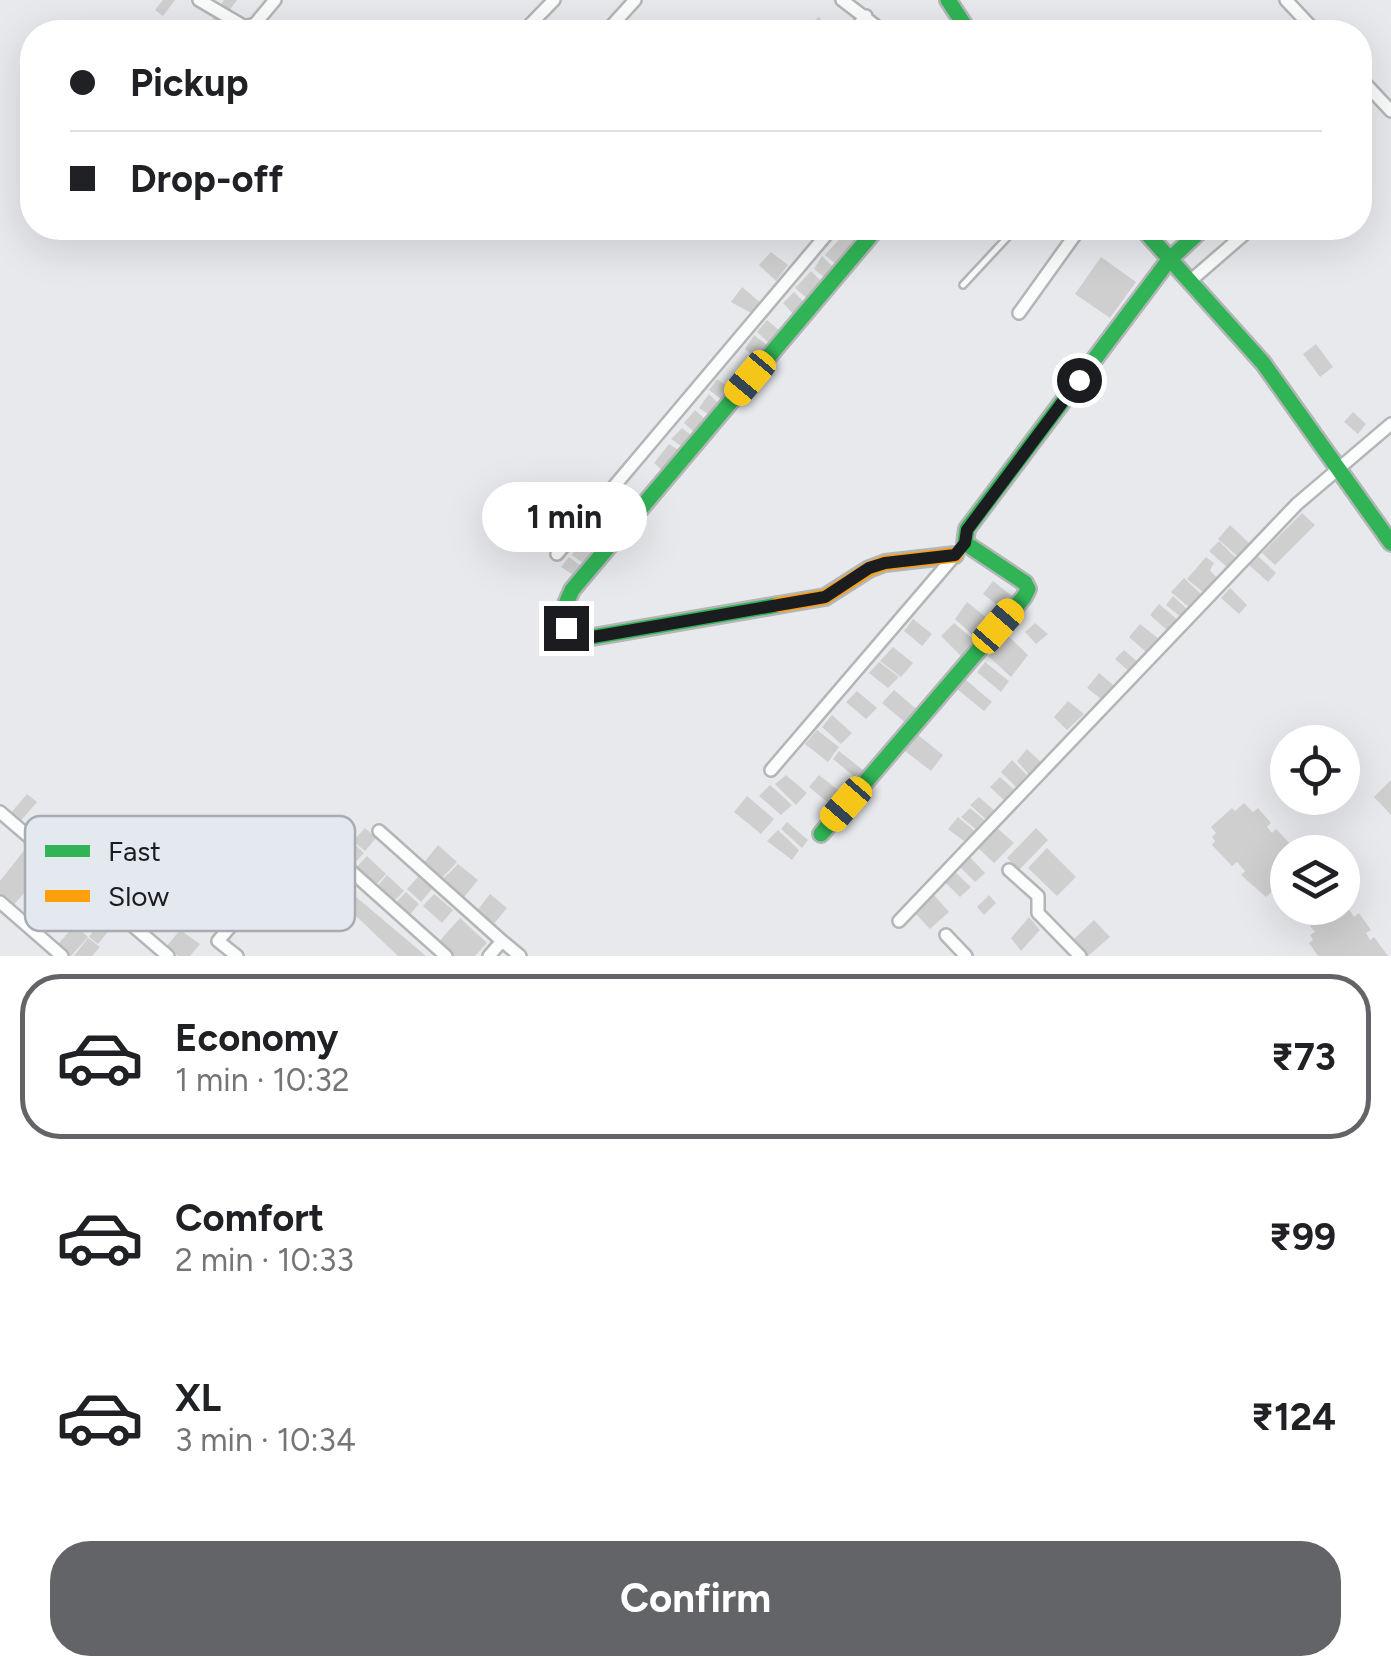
<!DOCTYPE html>
<meta charset="utf-8">
<style>
:root{--surface:#fff;--page:#f2f2f2;--text:#202124;--muted:#757577;--line:#e0e0e0;--accent:#626467}
body{margin:0;font-family:Figtree,sans-serif;background:var(--page);color:var(--text);height:100vh;display:flex;flex-direction:column;font-size:38px;white-space:nowrap}
*{box-sizing:border-box;margin:0}
p{font-size:32px;color:var(--muted)}
.icon{flex:none;width:55px;height:55px;fill:none;stroke:currentColor;stroke-width:2;stroke-linecap:round;stroke-linejoin:round}
.map{position:relative;height:956px;overflow:hidden}
.side{display:flex;flex-direction:column;background:var(--surface);flex:1}
.side>*{flex:none}
.top-card{position:absolute;left:20px;top:20px;width:1352px;height:220px;border-radius:40px;box-shadow:0 10px 40px #0002;display:grid;align-content:center;height:220px;padding:0 50px;background:var(--surface)}
.buttons{position:absolute;left:1270px;top:725px;display:grid;gap:20px}
.buttons a{display:grid;place-items:center;width:90px;height:90px;border-radius:50%;background:var(--surface);box-shadow:0 10px 40px #0002;font-size:50px}
.end{position:absolute;width:45px;height:45px;margin:-22px;border:12px solid #1b1c1f;background:#fff;box-shadow:0 0 0 5px #fff}
.from{border-radius:50%}
.bubble{position:absolute;height:70px;border-radius:35px;background:var(--surface);box-shadow:0 10px 40px #0002;font-size:32px;font-weight:700;line-height:70px;text-align:center}
.car{position:absolute;width:30px;height:60px;margin:-30px -15px;border-radius:12px;box-shadow:0 0 8px 2px #0007;background:linear-gradient(#f5c518 24%,#345 0 40%,#f5c518 0 76%,#345 0 86%,#f5c518 0)}
.top-card b{display:flex;align-items:center;gap:35px;height:95px;font-size:38px}
.top-card b+b{border-top:2px solid var(--line)}
.top-card i{width:25px;height:25px;background:var(--text)}
ul{padding:18px 0 0;list-style:none}
li{display:flex;align-items:center;gap:30px;height:165px;margin:0 20px 15px;padding:0 30px;border:5px solid transparent;border-radius:40px}
li div{flex:1}
li b{display:block;font-size:38px}
li em{font-style:normal;font-weight:700}
li.on{border-color:var(--accent)}
li>.icon{width:90px;height:90px;stroke-width:1.5}
.action{display:flex;gap:20px;margin-top:auto;padding:20px 50px}
.action a{flex:1;height:115px;border-radius:40px;background:var(--accent);color:#fff;font-size:40px;font-weight:700;line-height:115px;text-align:center}
.map>svg:first-child{display:block}
.building{fill:#d0cfd0}
.lines{fill:none;stroke-linecap:round;stroke-linejoin:round}
.lane-casing{stroke:#b3b5b7;stroke-width:10}
.street-casing{stroke:#b3b5b7;stroke-width:16}
.fast-casing{stroke:#b3b5b7;stroke-width:20}
.slow-casing{stroke:#b3b5b7;stroke-width:20}
.lane{stroke:#fbfcfc;stroke-width:5}
.street{stroke:#fbfcfc;stroke-width:11}
.fast{stroke:#30b455;stroke-width:15}
.slow{stroke:#ff9f0a;stroke-width:15}
.route{stroke:#1b1c1f;stroke-width:12}
.key{fill:#e4e8ef;stroke:#a8abb1;stroke-width:2.5}
.key-label{font-size:28px;fill:#1b1c1f}
</style>
<div class="map">
<svg width="1391" height="956" viewBox="0 0 1391 956">
<rect width="100%" height="100%" fill="#e7e9ec"/>
<path class="building" d="M163,0H175L163,16L155,10Z
M224,0H237L228,12L220,6Z
M217,13L225,19L216,32H204Z
M541,17L558,32H526Z
M818,17L834,30L832,32H806Z
M848,230L860,240L837,265L825,255Z
M771,252L788,265L776,281L759,265Z
M822,256L833,267L824,277L814,269Z
M1101,257L1136,282L1110,318L1075,294Z
M811,271L822,282L808,299L795,288Z
M742,287L761,303L753,314L731,302Z
M794,292L806,304L795,316L783,303Z
M767,320L780,331L770,344L757,332Z
M754,335L771,348L760,361L745,349Z
M1316,344L1333,367L1320,377L1303,354Z
M717,379L730,388L721,399L709,390Z
M709,394L719,404L710,415L699,408Z
M695,410L706,420L694,432L684,423Z
M1353,412L1366,424L1358,434L1344,422Z
M682,428L692,436L684,448L671,439Z
M669,444L680,451L663,471L654,463Z
M583,494L591,506L587,514L575,502Z
M626,495L639,506L631,514L618,504Z
M1302,513L1315,525L1275,565L1262,553Z
M1230,525L1249,543L1237,556L1218,539Z
M590,533L602,543L596,551L583,540Z
M1219,541L1236,558L1228,568L1209,551Z
M579,543L595,557L585,565L572,555Z
M1258,556L1276,573L1268,582L1249,565Z
M569,557L585,569L576,577L561,567Z
M1206,557L1214,563L1210,570L1216,577L1204,593L1187,579Z
M1184,578L1203,596L1191,609L1171,592Z
M993,581L1012,596L1002,609L983,594Z
M1230,588L1247,605L1239,614L1221,598Z
M1173,596L1188,610L1182,618L1166,605Z
M967,602L993,623L977,639L955,619Z
M1159,604L1178,620L1168,631L1150,615Z
M913,619L932,634L922,646L904,631Z
M954,623L975,641L962,657L941,636Z
M1035,623L1048,634L1036,644L1025,632Z
M1140,624L1159,639L1147,653L1129,637Z
M1006,634L1028,655L1011,677L988,656Z
M893,647L913,663L901,677L880,661Z
M1124,650L1140,664L1131,673L1115,659Z
M879,662L899,677L888,688L869,673Z
M985,662L1009,681L1001,692L977,672Z
M1099,673L1118,689L1105,702L1087,688Z
M966,680L992,702L984,711L957,689Z
M894,690L920,712L907,724L882,703Z
M857,691L877,708L866,719L846,702Z
M1068,701L1084,714L1067,730L1054,717Z
M832,715L852,733L841,744L822,727Z
M817,730L839,747L828,762L805,744Z
M918,735L943,755L931,771L905,751Z
M1027,749L1043,764L1031,777L1017,761Z
M839,751L864,771L857,779L833,759Z
M1012,760L1027,775L1016,787L1001,772Z
M786,775L807,793L796,805L775,784Z
M819,775L843,794L833,807L809,787Z
M1000,777L1018,793L1008,804L990,787Z
M1391,780V815L1374,797Z
M770,785L792,805L781,815L759,796Z
M27,794L37,802L18,824L9,815Z
M747,796L774,819L761,834L734,812Z
M979,797L996,812L988,821L970,805Z
M1244,803L1253,812L1258,808L1271,823L1267,827L1272,833L1276,829L1298,852H1288V876L1266,897L1241,875L1245,871L1237,862L1232,866L1212,845L1215,841L1212,837L1216,833L1211,827L1232,808L1235,811Z
M970,808L988,823L979,832L961,817Z
M958,817L977,833L968,844L948,829Z
M787,822L808,840L802,848L781,829Z
M996,827L1014,843L994,863L977,847Z
M365,828L376,838L365,851L353,841Z
M1036,828L1048,840L1019,870L1007,858Z
M778,830L799,850L792,860L767,841Z
M351,841L364,853L352,866L339,853Z
M438,845L457,862L439,881L422,865Z
M26,848L48,865L12,907L0,896V881Z
M1047,848L1076,877L1057,896L1028,868Z
M968,855L985,873L975,882L958,865Z
M367,856L386,874L374,887L355,869Z
M458,864L478,880L461,901L440,882Z
M955,872L971,887L960,897L945,882Z
M387,875L404,891L391,904L375,889Z
M418,877L432,889L421,902L407,889Z
M342,885L426,956H398L335,896Z
M406,892L419,904L407,918L393,905Z
M434,894L453,910L442,923L423,906Z
M490,894L507,908L492,926L476,912Z
M933,894L949,912L930,929L914,912Z
M989,895L996,903L984,915L977,907Z
M44,902L59,914L43,934L28,921Z
M1347,906L1354,917L1359,913L1371,930L1366,933L1370,940L1374,937L1388,956H1318L1309,943L1313,940L1310,935L1315,932L1310,926L1334,909L1337,913Z
M105,915L114,924L98,944L89,937Z
M1029,917L1040,930L1021,951L1011,938Z
M460,918L487,943L475,956H448L436,945Z
M1094,920L1110,937L1088,956L1073,940Z
M75,925L88,937L71,956L58,944Z
M180,930L200,944L190,956H178L166,947Z
M88,938L100,947L92,956H74Z"/>
<g class="lines">
<defs>
<path id="lane" d="M963,285L1016,228"/>
<path id="street" d="M199,0L245,27L255,24L275,0
M842,0L884,32
M1286,0L1316,32
M523,32L554,0
M606,32L635,0
M853,32L866,16
M1360,78L1391,111
M1189,282L1249,230
M1019,313L1080,228
M557,554L832,228
M771,770L956,554
M0,812L168,956
M379,831L502,941
M314,838L446,956
M1009,870L1038,896V913L1080,956
M0,902L62,956
M899,921L1297,504L1391,424
M946,935L966,956
M237,956L218,941L290,857
M489,956L502,941L520,956"/>
<path id="fast" d="M948,0L969,32
M1142,228L1263,363L1391,543
M778,605L587,638L567,628L561,615L572,590L877,228
M821,834L1024,597L1028,589L1025,583L965,543L967,529L1169,260L1198,233"/>
<path id="slow" d="M778,605L825,597L869,569L885,563L955,555"/>
</defs>
<use href="#lane" class="lane-casing"/>
<use href="#street" class="street-casing"/>
<use href="#fast" class="fast-casing"/>
<use href="#slow" class="slow-casing"/>
<use href="#lane" class="lane"/>
<use href="#street" class="street"/>
<use href="#fast" class="fast"/>
<use href="#slow" class="slow"/>
</g>
<g class="lines">
<path class="route" d="M566,628L587,638L825,597L869,568L885,563L955,555L965,543L967,530L1079,380"/>
</g>
<rect x="25" y="816" width="330" height="115" rx="15" class="key"/>
<rect x="45" y="845" width="45" height="12" fill="#30b455"/>
<rect x="45" y="890" width="45" height="12" fill="#ff9f0a"/>
<g class="key-label">
<text x="108" y="861">Fast</text>
<text x="108" y="906">Slow</text>
</g>
</svg>
<div class="buttons">
<a><svg class="icon" aria-label="locate" viewBox="0 0 24 24"><circle cx="12" cy="12" r="6"/><path d="M12 2v4M12 18v4M2 12h4M18 12h4"/></svg></a>
<a><svg class="icon" aria-label="layers" viewBox="0 0 24 24"><path d="M12 4l9 5-9 5-9-5zM3 14l9 5 9-5"/></svg></a>
</div>
<i class="end from" style="left:1079px;top:380px"></i>
<i class="end" style="left:566px;top:628px"></i>
<div class="bubble" style="left:482px;top:482px;width:165px">1 min</div>
<i class="car" style="left:750px;top:378px;rotate:220deg"></i>
<i class="car" style="left:998px;top:626px;rotate:41deg"></i>
<i class="car" style="left:846px;top:804px;rotate:221deg"></i>
<div class="top-card">
<b><i class="from"></i>Pickup</b>
<b><i></i>Drop-off</b>
</div>
</div>
<section class="side">
<ul>
<li class="on"><svg class="icon" aria-label="car" viewBox="0 0 24 24"><path d="M5 17H2v-5l4-1 3-4h7l3 4 3 1v5h-3M9 17h6M6 11h13"/><circle cx="7" cy="17" r="2"/><circle cx="17" cy="17" r="2"/></svg><div><b>Economy</b><p>1 min · 10:32</p></div><em>₹73</em></li>
<li><svg class="icon" aria-label="car" viewBox="0 0 24 24"><path d="M5 17H2v-5l4-1 3-4h7l3 4 3 1v5h-3M9 17h6M6 11h13"/><circle cx="7" cy="17" r="2"/><circle cx="17" cy="17" r="2"/></svg><div><b>Comfort</b><p>2 min · 10:33</p></div><em>₹99</em></li>
<li><svg class="icon" aria-label="car" viewBox="0 0 24 24"><path d="M5 17H2v-5l4-1 3-4h7l3 4 3 1v5h-3M9 17h6M6 11h13"/><circle cx="7" cy="17" r="2"/><circle cx="17" cy="17" r="2"/></svg><div><b>XL</b><p>3 min · 10:34</p></div><em>₹124</em></li>
</ul>
<div class="action"><a>Confirm</a></div>
</section>
